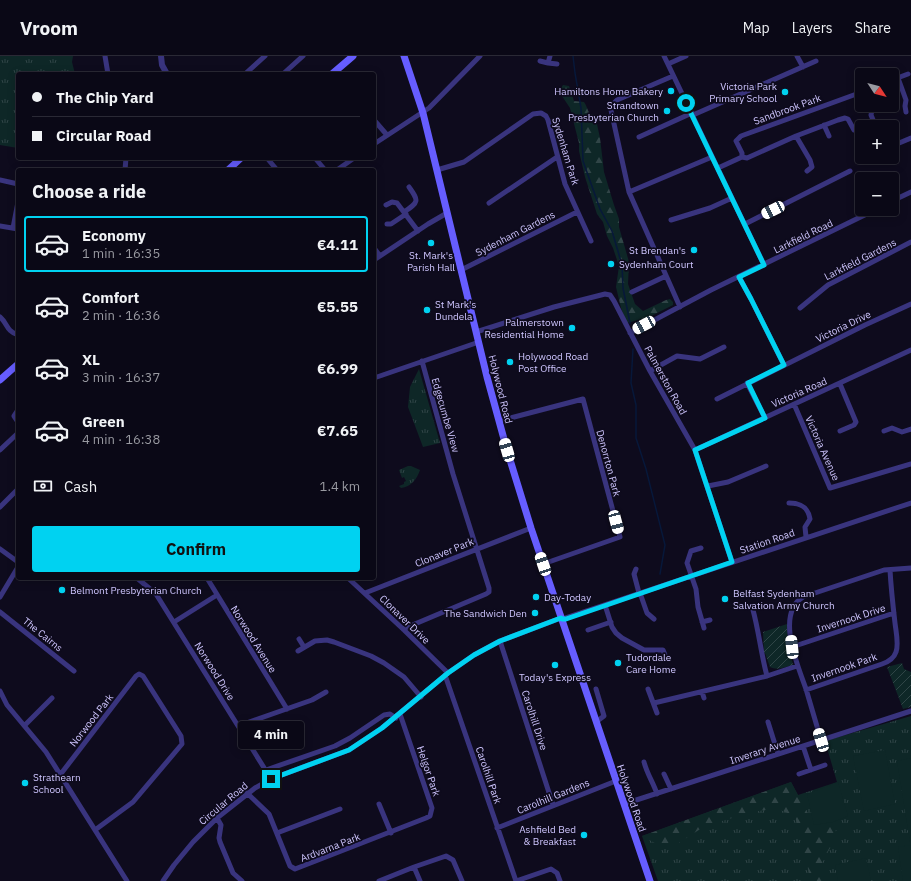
<!DOCTYPE html>
<meta charset="utf-8">
<style>
:root{--surface:#0a0816;--page:#13111f;--text:#f1f3f6;--muted:#999aa1;--line:#2a2935;--accent:#00d2f1}
body{margin:0;font-family:"IBM Plex Sans",sans-serif;background:var(--page);color:var(--text);height:100vh;display:flex;flex-direction:column;font-size:15px;white-space:nowrap}
*{box-sizing:border-box;margin:0}
p{font-size:13px;color:var(--muted)}
.icon{flex:none;width:22px;height:22px;fill:none;stroke:currentColor;stroke-width:2;stroke-linecap:round;stroke-linejoin:round}
.map{position:relative;flex:1;overflow:hidden}
.sheet{position:absolute;left:16px;top:112px;width:360px;height:412px;display:flex;flex-direction:column;background:var(--surface);border-radius:4px;box-shadow:0 2px 10px #0003,0 0 0 1px var(--line)}
.sheet>*{flex:none}
.top-card{position:absolute;left:16px;top:16px;width:360px;height:88px;border-radius:4px;box-shadow:0 2px 10px #0003,0 0 0 1px var(--line);display:grid;align-content:center;height:88px;padding:0 16px;background:var(--surface)}
.needle{width:26px;rotate:126deg}
.fabs{position:absolute;left:855px;top:12px;display:grid;gap:8px}
.fabs a{display:grid;place-items:center;width:44px;height:44px;border-radius:4px;background:var(--surface);box-shadow:0 2px 10px #0003,0 0 0 1px var(--line);font-size:20px}
.end{position:absolute;width:18px;height:18px;margin:-9px;border:5px solid #00d2f1;background:#111;box-shadow:0 0 0 2px #111}
.from{border-radius:50%}
.bubble{position:absolute;height:28px;border-radius:4px;background:var(--surface);box-shadow:0 2px 10px #0003,0 0 0 1px var(--line);font-size:13px;font-weight:700;line-height:28px;text-align:center}
.car{position:absolute;width:12px;height:24px;margin:-12px -6px;border-radius:5px;box-shadow:0 0 3px 1px #0007;background:linear-gradient(#fff 24%,#345 0 40%,#fff 0 76%,#345 0 86%,#fff 0)}
.top-card b{display:flex;align-items:center;gap:14px;height:38px;font-size:15px}
.top-card b+b{border-top:1px solid var(--line)}
.top-card i{width:10px;height:10px;background:var(--text)}
ul{padding:0;list-style:none}
li{display:flex;align-items:center;gap:12px;height:56px;margin:0 8px 6px;padding:0 8px;border:2px solid transparent;border-radius:4px}
li div{flex:1}
li b{display:block;font-size:15px}
li em{font-style:normal;font-weight:700}
li.on{border-color:var(--accent)}
li>.icon{width:36px;height:36px;stroke-width:1.5}
h2{padding:0 16px;font-size:18px;line-height:48px}
.pay{display:flex;align-items:center;gap:10px;height:44px;padding:0 16px;font-size:15px}
.pay p{margin-inline-start:auto}
.action{display:flex;gap:8px;margin-top:auto;padding:8px 16px}
.action a{flex:1;height:46px;border-radius:4px;background:var(--accent);color:#111;font-size:16px;font-weight:700;line-height:46px;text-align:center}
header{display:flex;align-items:center;gap:24px;box-sizing:border-box;height:56px;padding:0 20px;background:var(--surface);border-bottom:1px solid var(--line)}
header strong{font-size:19px}
nav{display:flex;gap:22px;margin-inline-start:auto;font-size:14px}
.map>svg:first-child{display:block}
.grass{fill:url(#grass-tufts)}
.forest{fill:url(#forest-firs)}
.garden{fill:url(#garden-furrows)}
.pitch{fill:#0e2727}
.lines{fill:none;stroke-linecap:round;stroke-linejoin:round}
.stream{stroke:#07183a;stroke-width:1.5}
.minor{stroke:#39347e;stroke-width:5}
.tertiary{stroke:#39347e;stroke-width:6}
.secondary{stroke:#665dff;stroke-width:7}
.route{stroke:#00d2f1;stroke-width:5}
.poi-dot{fill:#00d2f1;stroke:#0e0b1d;stroke-width:1.5}
.labels{text-anchor:middle;stroke-width:3.5;stroke-linejoin:round;paint-order:stroke}
.poi-label{font-size:10px;fill:#cfc6ff;stroke:#0e0b1d;text-anchor:start}
.street-label{font-size:10px;fill:#cfc6ff;stroke:#0e0b1d}
</style>
<header>
<strong>Vroom</strong>
<nav><a>Map</a><a>Layers</a><a>Share</a></nav>
</header>
<div class="map">
<svg width="911" height="825" viewBox="0 0 911 825">
<defs>
<pattern id="grass-tufts" width="24" height="20" patternUnits="userSpaceOnUse"><rect width="24" height="20" fill="#0e2727"/><path d="M3 7l-1-3M5 7V3M7 7l1-3M15 17l-1-3M17 17v-4M19 17l1-3" fill="none" stroke="#304547"/></pattern>
<pattern id="forest-firs" width="22" height="20" patternUnits="userSpaceOnUse"><rect width="22" height="20" fill="#0e2727"/><path d="M5 1l3.5 6h-7zM16 11l3.5 6h-7z" fill="#304547"/></pattern>
<pattern id="garden-furrows" width="10" height="10" patternUnits="userSpaceOnUse"><rect width="10" height="10" fill="#0e2727"/><path d="M-1 1l2-2M0 10L10 0M9 11l2-2" fill="none" stroke="#304547"/></pattern>
</defs>
<rect width="100%" height="100%" fill="#0e0b1d"/>
<path class="grass" d="M0,0H73L72,6L75,18H18V92L0,89Z
M419,313L440,387L423,391L408,351L410,331Z
M408,410H411L420,414C417,423 411,431 401,432L399,430L404,428V426L406,425L404,421L402,422L399,414Z
M911,660V825H658L642,780L791,726L798,739L837,726L825,685Z"/>
<path class="forest" d="M563,29L569,30L574,45L584,46C587,50 587,54 590,58L595,59L600,82L604,116L614,149L619,163V171L629,206L628,228L635,248L643,255L666,244L670,243L673,246V249L649,261L627,267L621,252L616,231L619,210L613,192L607,180L603,166L597,158L585,121L579,95V87L572,60L570,52L562,40L561,32Z
M791,726L814,769L833,766L837,779L822,807L827,825H811L795,760L775,752L749,757L705,770L668,794L642,780Z"/>
<path class="garden" d="M787,568L788,586L793,609C785,611 778,615 770,611L765,597L764,598L763,576Z
M902,607L904,613L911,616V651L903,653L887,611Z"/>
<path class="pitch" d="M885,694L895,748L864,755L853,700Z
M911,702V786H910L897,705Z
M838,726L848,760L833,766L814,769L807,738Z
M911,789V825H903L898,791Z
M866,802L871,825H838L835,809Z"/>
<g class="lines">
<path class="stream" d="M573,0L575,17L581,52L583,105L600,153L612,175L622,209L623,232L630,267
M633,293L631,327L636,349V382L646,413L665,489L660,518"/>
<path class="minor" d="M105,0L108,18
M550,0L548,7L557,8
M664,0L764,209
M797,0L803,11
M540,5L548,7
M668,8L686,0
M245,18L265,0
M283,18L303,0
M673,20L617,44L614,47L611,54L629,136L680,251
M898,22L906,44L905,50L906,56
M892,24L908,18
M873,49L871,59L876,71
M693,59L816,5
M374,64L387,79
M824,69L829,80
M796,80L810,104L812,111L807,115
M639,81L692,57
M374,88L429,52L480,0
M892,90L911,82
M742,101V97L736,85L741,80L862,36
M267,102L277,114
M315,102L325,114
M718,112L742,101L747,102L796,80L838,64L845,62L848,63L854,74
M125,114L126,102
M337,114L354,102
M437,114L464,106L533,58L541,57L546,60L548,64L565,128L591,185
M0,124L18,128
M629,136L712,101
M892,145L911,136
M489,147L557,101
M386,149L392,146L397,147L418,175
M404,156C419,146 419,145 409,131
M671,164L710,152L732,142
M387,168H391L406,158
M745,168L850,115
M0,170L18,173
M13,172L18,146
M374,192L380,200
M374,204L428,168L447,157
M461,214L577,156
M739,221L751,243L784,309
M632,236L666,220
M800,252L828,229L911,186
M0,261C8,268 6,275 18,279
M476,276L554,251L605,238L610,239L614,245L650,315L695,394L732,506
M630,277L711,234L877,153
M650,315L677,300L700,303L724,291
M374,322L479,286
M747,327L765,362
M840,328L856,366L854,369L840,375
M717,343L865,269L911,248
M794,348L830,432L911,408
M18,354L14,360L18,366
M499,365L583,343L620,481L543,508
M884,375L892,372L902,376L911,373
M0,394L18,377
M695,394L911,294
M708,430L728,426L766,410
M789,447C801,447 808,451 810,463L805,471L806,481
M0,451L18,433
M701,492L691,495L687,507L696,533L698,551L704,572
M0,493L18,506
M636,513L634,518L639,537
M137,522L156,538L271,723
M207,522L287,653
M348,522L403,573L448,617
M365,537L531,472
M640,537L647,557L654,563
M0,541L18,511
M605,549L612,571L616,577L622,582L644,594H663L665,599
M753,554C759,576 761,598 767,620
M0,556L74,615
M562,563L911,447
M174,566L217,539
M702,566L710,564
M403,573L486,538L489,536V532L453,418L422,305
M588,574L611,566
M299,583L304,591
M500,585L553,749
M792,591L894,557
M298,595L315,585L327,584L334,586L371,600L384,607L404,621L421,641
M445,619L516,825
M596,633L604,660L596,666
M648,633L657,657
M806,634L882,608C888,606 894,602 896,596C899,588 896,576 895,567C893,550 891,532 890,514
M0,635L7,649L46,696L127,825
M702,636L704,642
M654,647L767,620L797,610
M768,666L778,698
M25,669L52,642
M238,670L312,644L326,636
M821,684C816,667 811,650 806,633C798,610 775,558 803,541L884,514L911,512
M803,690L811,714
M644,706C647,718 653,726 657,738
M266,714L335,690L350,682L384,659L390,658L396,662
M664,718L671,733
M799,718L825,709
M60,719L136,620L139,618L143,620L181,680L182,688L133,746L95,774
M247,737L269,758L290,810L295,813L426,762L430,760L432,752L400,658
M379,748L391,777
M624,748L911,655
M217,762L221,769L219,782L220,786L233,817L242,825
M497,772L616,725
M277,777L340,753
M414,811L420,825
M163,825L174,809L193,786L217,762L255,732L271,723L349,694L382,672L448,617L474,599L500,585L561,562
M379,825L414,811L446,800L453,804L462,825
M516,825L551,813L557,817L560,825"/>
<path class="tertiary" d="M161,0L162,9L167,18"/>
<path class="secondary" d="M404,0L423,57L487,321L507,394L531,472L650,825
M332,18L353,0
M228,114L241,102
M0,324L18,308"/>
</g>
<g class="lines">
<path class="route" d="M271,723L349,694L382,672L448,617L474,599L500,585L558,563L561,562L562,563H566L732,506L695,394L765,362L748,327L784,309L751,243L739,221L764,209L686,47"/>
</g>
<g class="poi-dot">
<circle cx="671" cy="35" r="4"/>
<circle cx="785" cy="36" r="4"/>
<circle cx="667" cy="55" r="4"/>
<circle cx="431" cy="187" r="4"/>
<circle cx="694" cy="194" r="4"/>
<circle cx="611" cy="208" r="4"/>
<circle cx="427" cy="254" r="4"/>
<circle cx="572" cy="272" r="4"/>
<circle cx="510" cy="306" r="4"/>
<circle cx="62" cy="534" r="4"/>
<circle cx="536" cy="541" r="4"/>
<circle cx="725" cy="543" r="4"/>
<circle cx="535" cy="557" r="4"/>
<circle cx="618" cy="607" r="4"/>
<circle cx="555" cy="609" r="4"/>
<circle cx="25" cy="727" r="4"/>
<circle cx="584" cy="779" r="4"/>
</g>
<g class="labels">
<g class="poi-label">
<text x="777" y="34" text-anchor="end">Victoria Park<tspan x="777" dy="12">Primary School</tspan></text>
<text x="663" y="39" text-anchor="end">Hamiltons Home Bakery</text>
<text x="659" y="53" text-anchor="end">Strandtown<tspan x="659" dy="12">Presbyterian Church</tspan></text>
<text x="686" y="198" text-anchor="end">St Brendan's</text>
<text x="431" y="203" text-anchor="middle">St. Mark's<tspan x="431" dy="12">Parish Hall</tspan></text>
<text x="619" y="212">Sydenham Court</text>
<text x="435" y="252">St Mark's<tspan x="435" dy="12">Dundela</tspan></text>
<text x="564" y="270" text-anchor="end">Palmerstown<tspan x="564" dy="12">Residential Home</tspan></text>
<text x="518" y="304">Holywood Road<tspan x="518" dy="12">Post Office</tspan></text>
<text x="70" y="538">Belmont Presbyterian Church</text>
<text x="733" y="541">Belfast Sydenham<tspan x="733" dy="12">Salvation Army Church</tspan></text>
<text x="544" y="545">Day-Today</text>
<text x="527" y="561" text-anchor="end">The Sandwich Den</text>
<text x="626" y="605">Tudordale<tspan x="626" dy="12">Care Home</tspan></text>
<text x="555" y="625" text-anchor="middle">Today's Express</text>
<text x="33" y="725">Strathearn<tspan x="33" dy="12">School</tspan></text>
<text x="576" y="777" text-anchor="end">Ashfield Bed<tspan x="576" dy="12">&amp; Breakfast</tspan></text>
</g>
<g class="street-label">
<text transform="translate(787 53) rotate(-20)" y="4">Sandbrook Park</text>
<text transform="translate(566 95) rotate(73)" y="4">Sydenham Park</text>
<text transform="translate(515 177) rotate(-27)" y="4">Sydenham Gardens</text>
<text transform="translate(803 180) rotate(-26)" y="4">Larkfield Road</text>
<text transform="translate(860 203) rotate(-27)" y="4">Larkfield Gardens</text>
<text transform="translate(843 270) rotate(-26)" y="4">Victoria Drive</text>
<text transform="translate(666 324) rotate(61)" y="4">Palmerston Road</text>
<text transform="translate(501 333) rotate(76)" y="4">Holywood Road</text>
<text transform="translate(799 336) rotate(-24)" y="4">Victoria Road</text>
<text transform="translate(446 359) rotate(74)" y="4">Edgecumbe View</text>
<text transform="translate(823 392) rotate(66)" y="4">Victoria Avenue</text>
<text transform="translate(609 407) rotate(75)" y="4">Denorrton Park</text>
<text transform="translate(767 485) rotate(-19)" y="4">Station Road</text>
<text transform="translate(444 496) rotate(-22)" y="4">Clonaver Park</text>
<text transform="translate(851 562) rotate(-18)" y="4">Invernook Drive</text>
<text transform="translate(405 563) rotate(44)" y="4">Clonaver Drive</text>
<text transform="translate(43 578) rotate(39)" y="4">The Cairns</text>
<text transform="translate(254 583) rotate(58)" y="4">Norwood Avenue</text>
<text transform="translate(844 611) rotate(-19)" y="4">Invernook Park</text>
<text transform="translate(215 615) rotate(58)" y="4">Norwood Drive</text>
<text transform="translate(91 664) rotate(-52)" y="4">Norwood Park</text>
<text transform="translate(535 664) rotate(72)" y="4">Carolhill Drive</text>
<text transform="translate(765 693) rotate(-18)" y="4">Inverary Avenue</text>
<text transform="translate(429 715) rotate(71)" y="4">Helgor Park</text>
<text transform="translate(489 719) rotate(71)" y="4">Carolhill Park</text>
<text transform="translate(553 740) rotate(-22)" y="4">Carolhill Gardens</text>
<text transform="translate(632 742) rotate(71)" y="4">Holywood Road</text>
<text transform="translate(223 747) rotate(-40)" y="4">Circular Road</text>
<text transform="translate(330 791) rotate(-21)" y="4">Ardvarna Park</text>
</g>
</g>
</svg>
<div class="fabs">
<a><svg class="needle" viewBox="-14 -14 28 28"><path d="M0-13l5 13h-10z" fill="#e53935"/><path d="M0 13l5-13h-10z" fill="#999aa1"/></svg></a>
<a>+</a>
<a>−</a>
</div>
<i class="end from" style="left:686px;top:47px"></i>
<i class="end" style="left:271px;top:723px"></i>
<div class="bubble" style="left:238px;top:665px;width:66px">4 min</div>
<i class="car" style="left:773px;top:154px;rotate:244deg"></i>
<i class="car" style="left:644px;top:269px;rotate:242deg"></i>
<i class="car" style="left:507px;top:394px;rotate:344deg"></i>
<i class="car" style="left:616px;top:466px;rotate:165deg"></i>
<i class="car" style="left:543px;top:508px;rotate:341deg"></i>
<i class="car" style="left:792px;top:591px;rotate:354deg"></i>
<i class="car" style="left:821px;top:684px;rotate:343deg"></i>
<div class="top-card">
<b><i class="from"></i>The Chip Yard</b>
<b><i></i>Circular Road</b>
</div>
<section class="sheet">
<h2>Choose a ride</h2>
<ul>
<li class="on"><svg class="icon" aria-label="car" viewBox="0 0 24 24"><path d="M5 17H2v-5l4-1 3-4h7l3 4 3 1v5h-3M9 17h6M6 11h13"/><circle cx="7" cy="17" r="2"/><circle cx="17" cy="17" r="2"/></svg><div><b>Economy</b><p>1 min · 16:35</p></div><em>€4.11</em></li>
<li><svg class="icon" aria-label="car" viewBox="0 0 24 24"><path d="M5 17H2v-5l4-1 3-4h7l3 4 3 1v5h-3M9 17h6M6 11h13"/><circle cx="7" cy="17" r="2"/><circle cx="17" cy="17" r="2"/></svg><div><b>Comfort</b><p>2 min · 16:36</p></div><em>€5.55</em></li>
<li><svg class="icon" aria-label="car" viewBox="0 0 24 24"><path d="M5 17H2v-5l4-1 3-4h7l3 4 3 1v5h-3M9 17h6M6 11h13"/><circle cx="7" cy="17" r="2"/><circle cx="17" cy="17" r="2"/></svg><div><b>XL</b><p>3 min · 16:37</p></div><em>€6.99</em></li>
<li><svg class="icon" aria-label="car" viewBox="0 0 24 24"><path d="M5 17H2v-5l4-1 3-4h7l3 4 3 1v5h-3M9 17h6M6 11h13"/><circle cx="7" cy="17" r="2"/><circle cx="17" cy="17" r="2"/></svg><div><b>Green</b><p>4 min · 16:38</p></div><em>€7.65</em></li>
</ul>
<div class="pay"><svg class="icon" aria-label="cash" viewBox="0 0 24 24"><path d="M3 7h18v10H3z"/><circle cx="12" cy="12" r="2"/></svg>Cash<p>1.4 km</p></div>
<div class="action"><a>Confirm</a></div>
</section>
</div>
